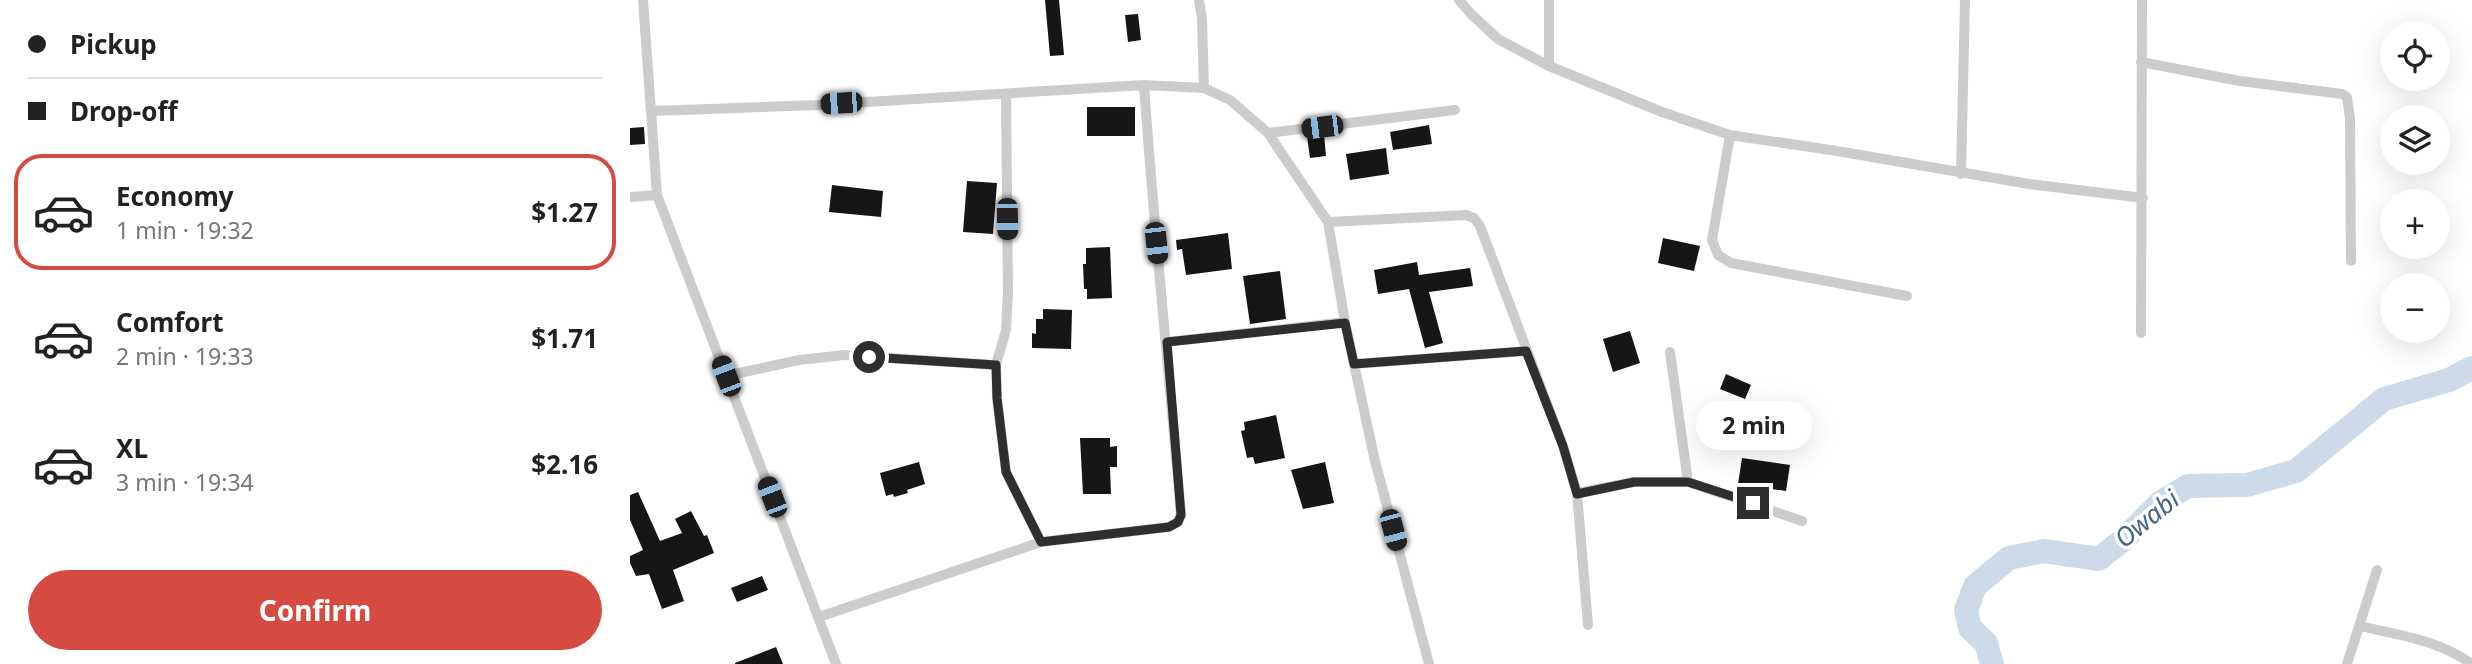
<!DOCTYPE html>
<meta charset="utf-8">
<style>
:root{--surface:#fff;--page:#f6f6f6;--text:#222;--muted:#767676;--line:#e0e0e0;--accent:#d64b41}
body{margin:0;font-family:"Noto Sans",sans-serif;background:var(--page);color:var(--text);height:100vh;display:flex;flex-direction:column;font-size:26px;white-space:nowrap}
*{box-sizing:border-box;margin:0}
p{font-size:23px;color:var(--muted)}
.icon{flex:none;width:38px;height:38px;fill:none;stroke:currentColor;stroke-width:2;stroke-linecap:round;stroke-linejoin:round}
.map{position:relative;flex:1;overflow:hidden}
.details{display:flex;flex-direction:column;background:var(--surface);width:630px}
.details>*{flex:none}
.guide{display:grid;align-content:center;height:154px;padding:0 28px;background:var(--surface)}
.tools{position:absolute;left:1750px;top:21px;display:grid;gap:14px}
.tools a{display:grid;place-items:center;width:70px;height:70px;border-radius:50%;background:var(--surface);box-shadow:0 7px 28px #0002;font-size:35px}
.end{position:absolute;width:32px;height:32px;margin:-16px;border:9px solid #2f2f2f;background:#fff;box-shadow:0 0 0 4px #fff}
.from{border-radius:50%}
.bubble{position:absolute;height:49px;border-radius:24px;background:var(--surface);box-shadow:0 7px 28px #0002;font-size:23px;font-weight:700;line-height:49px;text-align:center}
.car{position:absolute;width:21px;height:42px;margin:-21px -10px;border-radius:9px;box-shadow:0 0 5px 2px #0007;background:linear-gradient(#222 24%,#8ab4d8 0 40%,#222 0 76%,#8ab4d8 0 86%,#222 0)}
.guide b{display:flex;align-items:center;gap:24px;height:66px;font-size:26px}
.guide b+b{border-top:2px solid var(--line)}
.guide i{width:18px;height:18px;background:var(--text)}
ul{padding:0;list-style:none}
li{display:flex;align-items:center;gap:21px;height:116px;margin:0 14px 10px;padding:0 14px;border:4px solid transparent;border-radius:28px}
li div{flex:1}
li b{display:block;font-size:26px}
li em{font-style:normal;font-weight:700}
li.active{border-color:var(--accent)}
li>.icon{width:63px;height:63px;stroke-width:1.5}
.button{display:flex;gap:14px;margin-top:auto;padding:14px 28px}
.button a{flex:1;height:80px;border-radius:42px;background:var(--accent);color:#fff;font-size:28px;font-weight:700;line-height:80px;text-align:center}
main{display:flex;flex:1;min-height:0}
.map>svg:first-child{display:block}
.lines{fill:none;stroke-linecap:round;stroke-linejoin:round}
.river{stroke:#ccdae9;stroke-width:24}
.building{fill:#161616}
.street{stroke:#ccc;stroke-width:10}
.route{stroke:#2f2f2f;stroke-width:9}
.labels{text-anchor:middle;stroke-width:7;stroke-linejoin:round;paint-order:stroke}
.water-label{font-size:26px;font-style:italic;fill:#44658a;stroke:#fff}
</style>
<main>
<section class="details">
<div class="guide">
<b><i class="from"></i>Pickup</b>
<b><i></i>Drop-off</b>
</div>
<ul>
<li class="active"><svg class="icon" aria-label="car" viewBox="0 0 24 24"><path d="M5 17H2v-5l4-1 3-4h7l3 4 3 1v5h-3M9 17h6M6 11h13"/><circle cx="7" cy="17" r="2"/><circle cx="17" cy="17" r="2"/></svg><div><b>Economy</b><p>1 min · 19:32</p></div><em>$1.27</em></li>
<li><svg class="icon" aria-label="car" viewBox="0 0 24 24"><path d="M5 17H2v-5l4-1 3-4h7l3 4 3 1v5h-3M9 17h6M6 11h13"/><circle cx="7" cy="17" r="2"/><circle cx="17" cy="17" r="2"/></svg><div><b>Comfort</b><p>2 min · 19:33</p></div><em>$1.71</em></li>
<li><svg class="icon" aria-label="car" viewBox="0 0 24 24"><path d="M5 17H2v-5l4-1 3-4h7l3 4 3 1v5h-3M9 17h6M6 11h13"/><circle cx="7" cy="17" r="2"/><circle cx="17" cy="17" r="2"/></svg><div><b>XL</b><p>3 min · 19:34</p></div><em>$2.16</em></li>
</ul>
<div class="button"><a>Confirm</a></div>
</section>
<div class="map">
<svg width="1842" height="664" viewBox="0 0 1842 664">
<rect width="100%" height="100%" fill="#fff"/>
<g class="lines">
<path class="river" d="M1362,664L1356,643L1340,628L1336,610L1345,586L1379,558L1414,551L1469,559L1494,539L1531,502L1558,486L1617,485L1666,471L1754,399L1819,380L1842,368"/>
</g>
<path class="building" d="M415,0H429L434,55L420,56Z
M508,14L511,40L498,42L495,15Z
M457,107H505V136H457Z
M799,125L802,144L763,150L760,132Z
M14,127L15,144L0,145V128Z
M694,134L696,156L680,158L677,136Z
M756,148L759,174L720,180L716,154Z
M337,181L367,183L363,234L333,232Z
M202,185L253,191L251,217L199,212Z
M598,233L602,269L556,275L552,249L547,250L546,240Z
M1033,238L1070,246L1064,271L1028,263Z
M480,247L482,298L457,299V289H454L453,264H456V248Z
M787,262L789,275L840,268L843,286L799,292L813,343L795,348L779,289L748,294L744,270Z
M650,271L656,319L620,324L613,276Z
M413,309L442,310L441,349L402,348V333L406,334V319H413Z
M1000,331L1010,363L983,372L973,339Z
M1096,374L1121,385L1115,399L1090,389Z
M1136,414L1164,421L1160,437L1132,430Z
M646,415L655,458L625,464L623,457L617,458L611,431L615,430L614,422Z
M450,438H480V447L487,446V467H480L481,494H453Z
M1112,458L1160,465L1156,491L1108,484Z
M289,462L295,484L277,490L278,493L264,497L263,494L256,496L250,473Z
M695,462L704,503L673,509L661,470Z
M8,492L30,541L52,533L45,519L61,511L74,536L77,535L84,553L43,570L54,601L32,609L19,574L6,576L0,563V556L13,550L0,520V495Z
M132,576L138,590L107,602L101,588Z
M146,647L153,664H105V663Z"/>
<g class="lines">
<path class="street" d="M13,0L27,195L206,664
M569,0L572,19L574,88
M829,0L841,14L868,39L919,66L1032,112L1100,135L1207,151L1399,184L1513,198
M1511,62L1610,81L1712,94L1717,97L1720,118L1721,261
M919,66V0
M376,95L378,293L376,330L366,365L367,398L376,472L411,542
M22,111L188,105L514,85L574,88L600,100L638,133L698,222L715,322L745,461L799,664
M638,133L825,110
M1100,135L1082,240L1088,255L1101,263L1277,296
M1331,174L1335,0
M0,197L27,195
M698,222L836,215L844,218L850,226L933,446L947,493L958,625
M1511,333L1512,0
M537,342L715,322
M1040,352L1058,482
M724,364L896,351
M96,376L169,360L214,355L366,365
M947,493L1004,482H1058L1172,521
M189,617L411,542L539,527L548,522L551,515C539,372 524,229 514,85
M1730,626C1772,636 1806,639 1842,664
M1717,664L1747,570"/>
</g>
<g class="lines">
<path class="route" d="M239,357L366,365L367,398L376,472L411,542L539,527L548,522L551,515L537,342L715,323L724,364L896,351L933,446L947,494L1004,482H1058L1123,503"/>
</g>
<g class="labels">
<g class="water-label">
<text transform="translate(1517 519) rotate(-39)" y="9">Owabi</text>
</g>
</g>
</svg>
<div class="tools">
<a><svg class="icon" aria-label="locate" viewBox="0 0 24 24"><circle cx="12" cy="12" r="6"/><path d="M12 2v4M12 18v4M2 12h4M18 12h4"/></svg></a>
<a><svg class="icon" aria-label="layers" viewBox="0 0 24 24"><path d="M12 4l9 5-9 5-9-5zM3 14l9 5 9-5"/></svg></a>
<a>+</a>
<a>−</a>
</div>
<i class="end from" style="left:239px;top:357px"></i>
<i class="end" style="left:1123px;top:503px"></i>
<div class="bubble" style="left:1066px;top:401px;width:116px">2 min</div>
<i class="car" style="left:211px;top:103px;rotate:266deg"></i>
<i class="car" style="left:692px;top:127px;rotate:263deg"></i>
<i class="car" style="left:377px;top:219px;rotate:179deg"></i>
<i class="car" style="left:526px;top:243px;rotate:174deg"></i>
<i class="car" style="left:96px;top:376px;rotate:339deg"></i>
<i class="car" style="left:142px;top:497px;rotate:339deg"></i>
<i class="car" style="left:763px;top:530px;rotate:165deg"></i>
</div>
</main>
